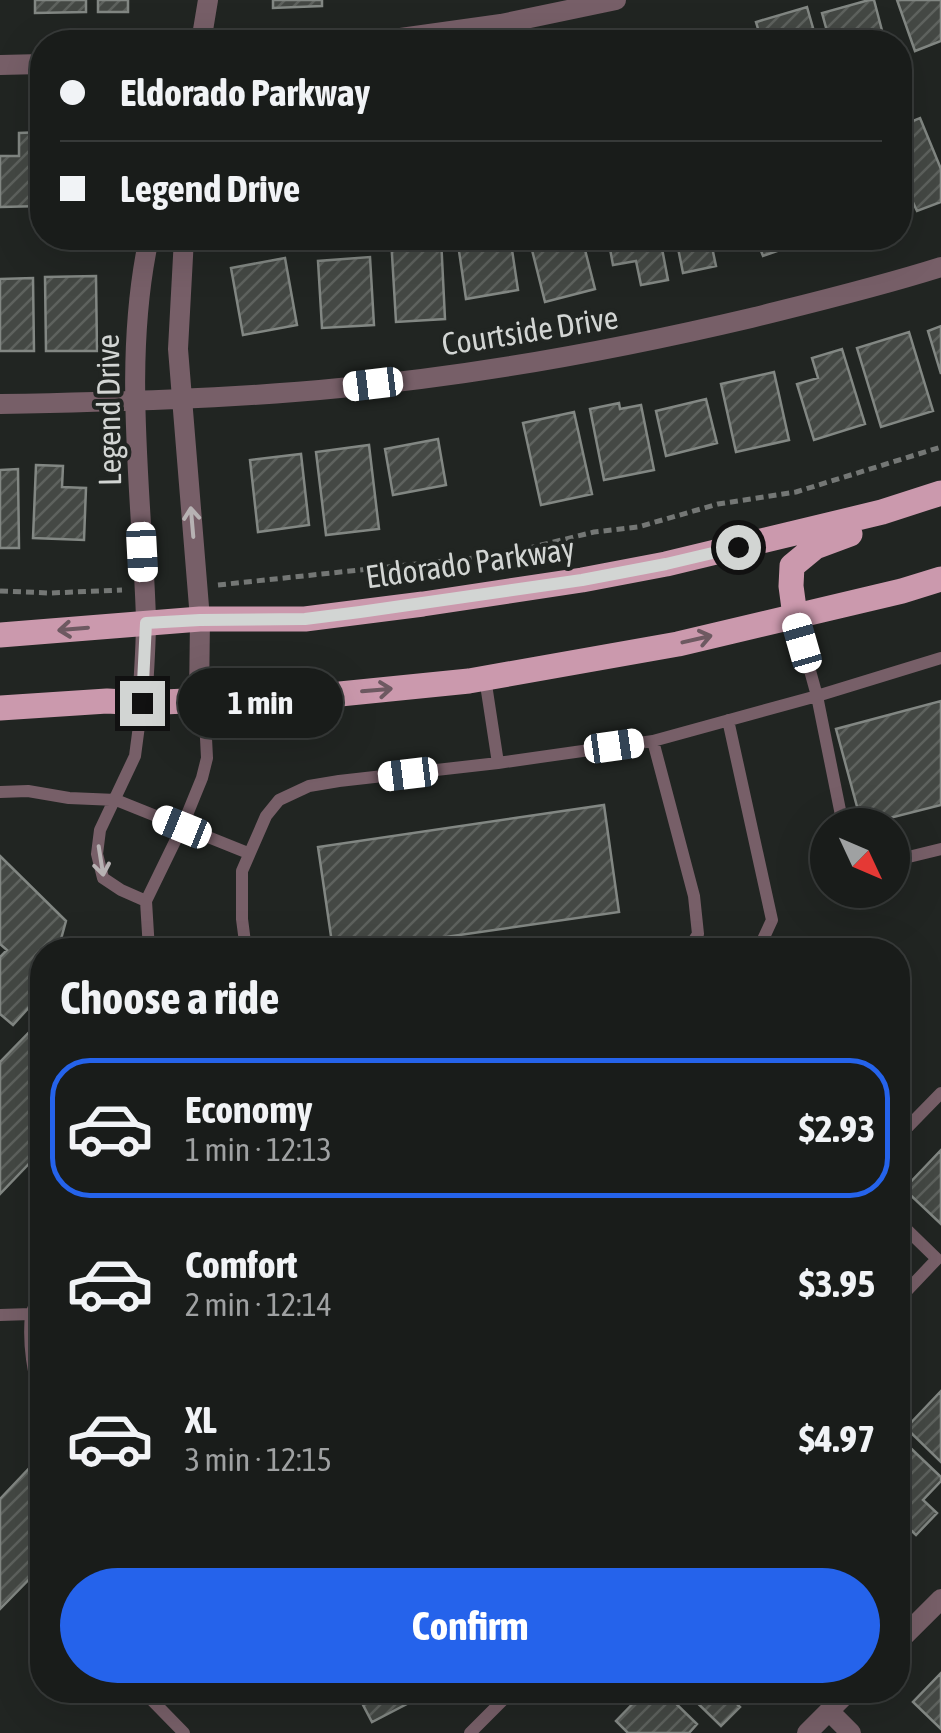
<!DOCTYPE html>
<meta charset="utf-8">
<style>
:root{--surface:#191c1a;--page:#262927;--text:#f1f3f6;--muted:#9fa1a2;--line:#373a39;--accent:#2563eb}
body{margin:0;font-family:"Asap Condensed",sans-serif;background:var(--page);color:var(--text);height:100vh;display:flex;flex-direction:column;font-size:38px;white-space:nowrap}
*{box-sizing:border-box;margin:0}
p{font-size:32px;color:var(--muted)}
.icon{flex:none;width:55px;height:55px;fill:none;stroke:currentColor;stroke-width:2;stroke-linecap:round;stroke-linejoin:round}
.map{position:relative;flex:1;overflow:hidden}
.sheet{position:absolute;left:30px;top:938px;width:880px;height:765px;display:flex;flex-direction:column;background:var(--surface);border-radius:40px;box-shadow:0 10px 40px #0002,0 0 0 2px var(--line)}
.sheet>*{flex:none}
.hud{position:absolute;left:30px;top:30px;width:882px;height:220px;border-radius:40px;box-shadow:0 10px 40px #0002,0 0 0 2px var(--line);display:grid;align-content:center;height:220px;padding:0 30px;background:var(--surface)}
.needle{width:65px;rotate:134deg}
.fabs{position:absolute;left:810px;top:808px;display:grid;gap:20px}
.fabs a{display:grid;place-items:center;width:100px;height:100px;border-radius:50%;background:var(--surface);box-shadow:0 10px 40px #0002,0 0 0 2px var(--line);font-size:50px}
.end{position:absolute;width:45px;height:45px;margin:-22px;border:12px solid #d2d5d3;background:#111;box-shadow:0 0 0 5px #111}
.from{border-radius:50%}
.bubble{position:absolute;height:70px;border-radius:35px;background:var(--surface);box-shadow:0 10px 40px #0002,0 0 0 2px var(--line);font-size:32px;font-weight:700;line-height:70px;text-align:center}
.car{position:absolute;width:30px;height:60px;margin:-30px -15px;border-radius:12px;box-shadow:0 0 8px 2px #0007;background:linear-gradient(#fff 24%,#345 0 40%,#fff 0 76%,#345 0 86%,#fff 0)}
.hud b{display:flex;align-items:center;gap:35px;height:95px;font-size:38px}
.hud b+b{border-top:2px solid var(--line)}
.hud i{width:25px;height:25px;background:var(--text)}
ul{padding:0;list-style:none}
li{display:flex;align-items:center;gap:30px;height:140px;margin:0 20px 15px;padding:0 10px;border:5px solid transparent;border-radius:40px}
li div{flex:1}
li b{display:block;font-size:38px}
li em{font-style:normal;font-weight:700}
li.selected{border-color:var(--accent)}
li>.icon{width:90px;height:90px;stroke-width:1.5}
h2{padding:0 30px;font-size:45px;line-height:120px}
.cta{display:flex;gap:20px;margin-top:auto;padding:20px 30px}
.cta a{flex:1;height:115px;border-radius:60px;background:var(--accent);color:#fff;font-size:40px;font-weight:700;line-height:115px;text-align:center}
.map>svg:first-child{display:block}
.building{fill:url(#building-hatch);stroke:#828783;stroke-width:2.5}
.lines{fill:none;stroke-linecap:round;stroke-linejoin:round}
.path{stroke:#747775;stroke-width:5;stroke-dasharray:8 5;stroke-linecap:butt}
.service{stroke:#775f68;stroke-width:12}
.minor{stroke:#775f68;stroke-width:20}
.primary{stroke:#cb99ad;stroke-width:25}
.oneway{stroke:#b7b2b3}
.oneway2{stroke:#6d5961}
.route{stroke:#d2d5d3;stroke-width:12}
.labels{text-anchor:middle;stroke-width:8;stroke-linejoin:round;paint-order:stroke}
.street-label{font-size:32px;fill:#d2d5d3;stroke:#212522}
</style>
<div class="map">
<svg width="941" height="1733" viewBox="0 0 941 1733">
<defs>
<pattern id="building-hatch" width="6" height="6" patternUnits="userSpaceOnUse" patternTransform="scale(2.5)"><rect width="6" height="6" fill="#444844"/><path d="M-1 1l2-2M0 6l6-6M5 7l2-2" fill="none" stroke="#5e625e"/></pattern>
</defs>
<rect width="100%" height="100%" fill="#212522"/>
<path class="building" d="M35,0H86V12L35,13Z
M98,0H128V12H98Z
M273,0H322V6L273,8Z
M869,0H874L885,42H830L822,13Z
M897,0H941V41L915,51Z
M807,7L817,42H762L756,22Z
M920,118L941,169V202L917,211L911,198L900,202V126Z
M42,132V206L0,207V156H19V133Z
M391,238H441L445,319L396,322Z
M529,238H582L595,289L545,302Z
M608,238H660L668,280L641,285L636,261L613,265Z
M676,238H726L727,244L712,247L716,266L683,273Z
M756,238H811V239L763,256Z
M511,243L518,290L466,299L459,251Z
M370,257L374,325L322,328L318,261Z
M285,258L297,325L243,335L231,268Z
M96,276L97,351H46L45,277Z
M33,278L34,351H0V279Z
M941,326V374L928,331Z
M909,332L933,411L881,427L857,348Z
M842,349L865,424L814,440L797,384L818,378L812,358Z
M774,372L789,440L736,452L721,384Z
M706,399L717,443L666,456L656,411Z
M619,403L620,409L641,405L654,470L604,480L590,409Z
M574,412L592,494L541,505L523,423Z
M438,439L446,485L393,495L385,449Z
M369,445L379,529L326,535L316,452Z
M301,454L309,525L258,532L250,460Z
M36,465L63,466L62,487L86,488L84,540L33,538Z
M18,469L19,548H0V470Z
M941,701V805L862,825L836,729Z
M604,805L619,912L355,950H333L318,847Z
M0,856L66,921L58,950H42V993L13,1025L0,1014V957L7,950L0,944Z
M42,1019V1150L0,1194V1062Z
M941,1150V1224L904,1189Z
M941,1391V1462L906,1428Z
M900,1438L941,1477V1481L923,1500L937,1513L916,1535L898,1518V1441Z
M35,1462L42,1469V1566L0,1609V1499Z
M941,1673V1729L913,1702Z
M388,1690H429L430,1692L372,1722L362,1703Z
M646,1690H662L697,1724L689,1733H628L616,1721Z
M684,1690H723L740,1707L721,1726Z"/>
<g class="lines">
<path class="path" d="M218,585L501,555L594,532L638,527L718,504L796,492L941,447
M0,591L50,593L122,590"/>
<path class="service" d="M485,678L498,763
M142,703L135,756L100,830L97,854L103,878L121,890L146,901
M728,720L772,920L759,948L751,950
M653,741L817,696L795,616
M0,792L28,791L69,798L116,800L248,853
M843,825L817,696L941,658
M892,861L941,849
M149,950L146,901L182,827L202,778L207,758L206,738L199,700
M246,950L242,919V871L266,816L279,800L309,786L339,781L498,763L653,741L694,896L698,934L688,950
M898,1137L941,1093
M898,1221L937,1259L898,1300
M31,1314C28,1346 33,1372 42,1404
M0,1315L31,1314L42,1288
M142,1690L184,1733
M470,1733L513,1690"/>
<path class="minor" d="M201,42L208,0
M372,42L501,24L616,0
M0,65L42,64
M184,238L178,349L200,619L199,700
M0,404C114,402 227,399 340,388C479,375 615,350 751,318C815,302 878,287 941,267
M142,703C144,675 146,647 146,619C142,493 122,362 149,238
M898,1642L941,1599
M829,1711L851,1733
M807,1733L850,1690"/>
<path class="primary" d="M795,616L791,586L792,566L815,547L850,534
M0,635L200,619H305L423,604L582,580L666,564L882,512L941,493
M0,708L107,701L142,703L340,694L469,681L678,644L902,591L941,579"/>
</g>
<defs><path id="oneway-shaft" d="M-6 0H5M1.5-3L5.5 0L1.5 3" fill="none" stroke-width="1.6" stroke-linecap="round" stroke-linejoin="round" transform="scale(2.5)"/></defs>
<g class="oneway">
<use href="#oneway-shaft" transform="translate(192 522) rotate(-95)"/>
<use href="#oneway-shaft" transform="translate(101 861) rotate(81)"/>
</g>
<g class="oneway2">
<use href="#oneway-shaft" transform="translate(73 629) rotate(175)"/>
<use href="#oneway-shaft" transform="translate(697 639) rotate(-13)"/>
<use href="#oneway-shaft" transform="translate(377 690) rotate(-5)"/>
</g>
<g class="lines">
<path class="route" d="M142,703L146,623L200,620L305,619L360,612L582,580L666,564L738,547"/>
</g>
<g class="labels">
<g class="street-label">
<text transform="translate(530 331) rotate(-9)" y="11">Courtside Drive</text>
<text transform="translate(109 410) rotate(-91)" y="11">Legend Drive</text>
<text transform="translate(470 563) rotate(-8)" y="11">Eldorado Parkway</text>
</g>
</g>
</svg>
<div class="fabs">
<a><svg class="needle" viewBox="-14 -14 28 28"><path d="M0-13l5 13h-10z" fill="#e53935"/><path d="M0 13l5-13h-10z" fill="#9fa1a2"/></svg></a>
</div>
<i class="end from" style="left:738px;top:547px"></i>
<i class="end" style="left:142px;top:703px"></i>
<div class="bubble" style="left:178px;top:668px;width:165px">1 min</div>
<i class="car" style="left:373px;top:384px;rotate:263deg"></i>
<i class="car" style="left:142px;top:552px;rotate:177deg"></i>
<i class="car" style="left:802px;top:643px;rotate:344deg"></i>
<i class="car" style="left:614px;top:746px;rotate:82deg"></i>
<i class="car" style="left:408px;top:774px;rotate:263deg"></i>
<i class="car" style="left:182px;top:827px;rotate:292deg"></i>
<div class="hud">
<b><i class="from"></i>Eldorado Parkway</b>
<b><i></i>Legend Drive</b>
</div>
<section class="sheet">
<h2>Choose a ride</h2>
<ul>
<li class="selected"><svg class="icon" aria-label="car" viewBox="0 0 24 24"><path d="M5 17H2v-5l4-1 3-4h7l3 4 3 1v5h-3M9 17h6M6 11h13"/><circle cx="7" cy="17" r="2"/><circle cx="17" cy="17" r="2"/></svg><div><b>Economy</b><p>1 min · 12:13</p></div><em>$2.93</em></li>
<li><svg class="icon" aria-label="car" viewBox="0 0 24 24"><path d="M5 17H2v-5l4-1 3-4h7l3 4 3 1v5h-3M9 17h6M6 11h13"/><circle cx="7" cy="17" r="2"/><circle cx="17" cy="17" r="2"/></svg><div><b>Comfort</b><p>2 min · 12:14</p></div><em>$3.95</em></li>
<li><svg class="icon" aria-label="car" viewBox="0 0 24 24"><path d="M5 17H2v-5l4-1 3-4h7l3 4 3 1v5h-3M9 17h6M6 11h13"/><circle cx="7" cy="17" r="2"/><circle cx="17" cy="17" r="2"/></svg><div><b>XL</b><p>3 min · 12:15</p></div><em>$4.97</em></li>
</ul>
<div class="cta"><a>Confirm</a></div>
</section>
</div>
